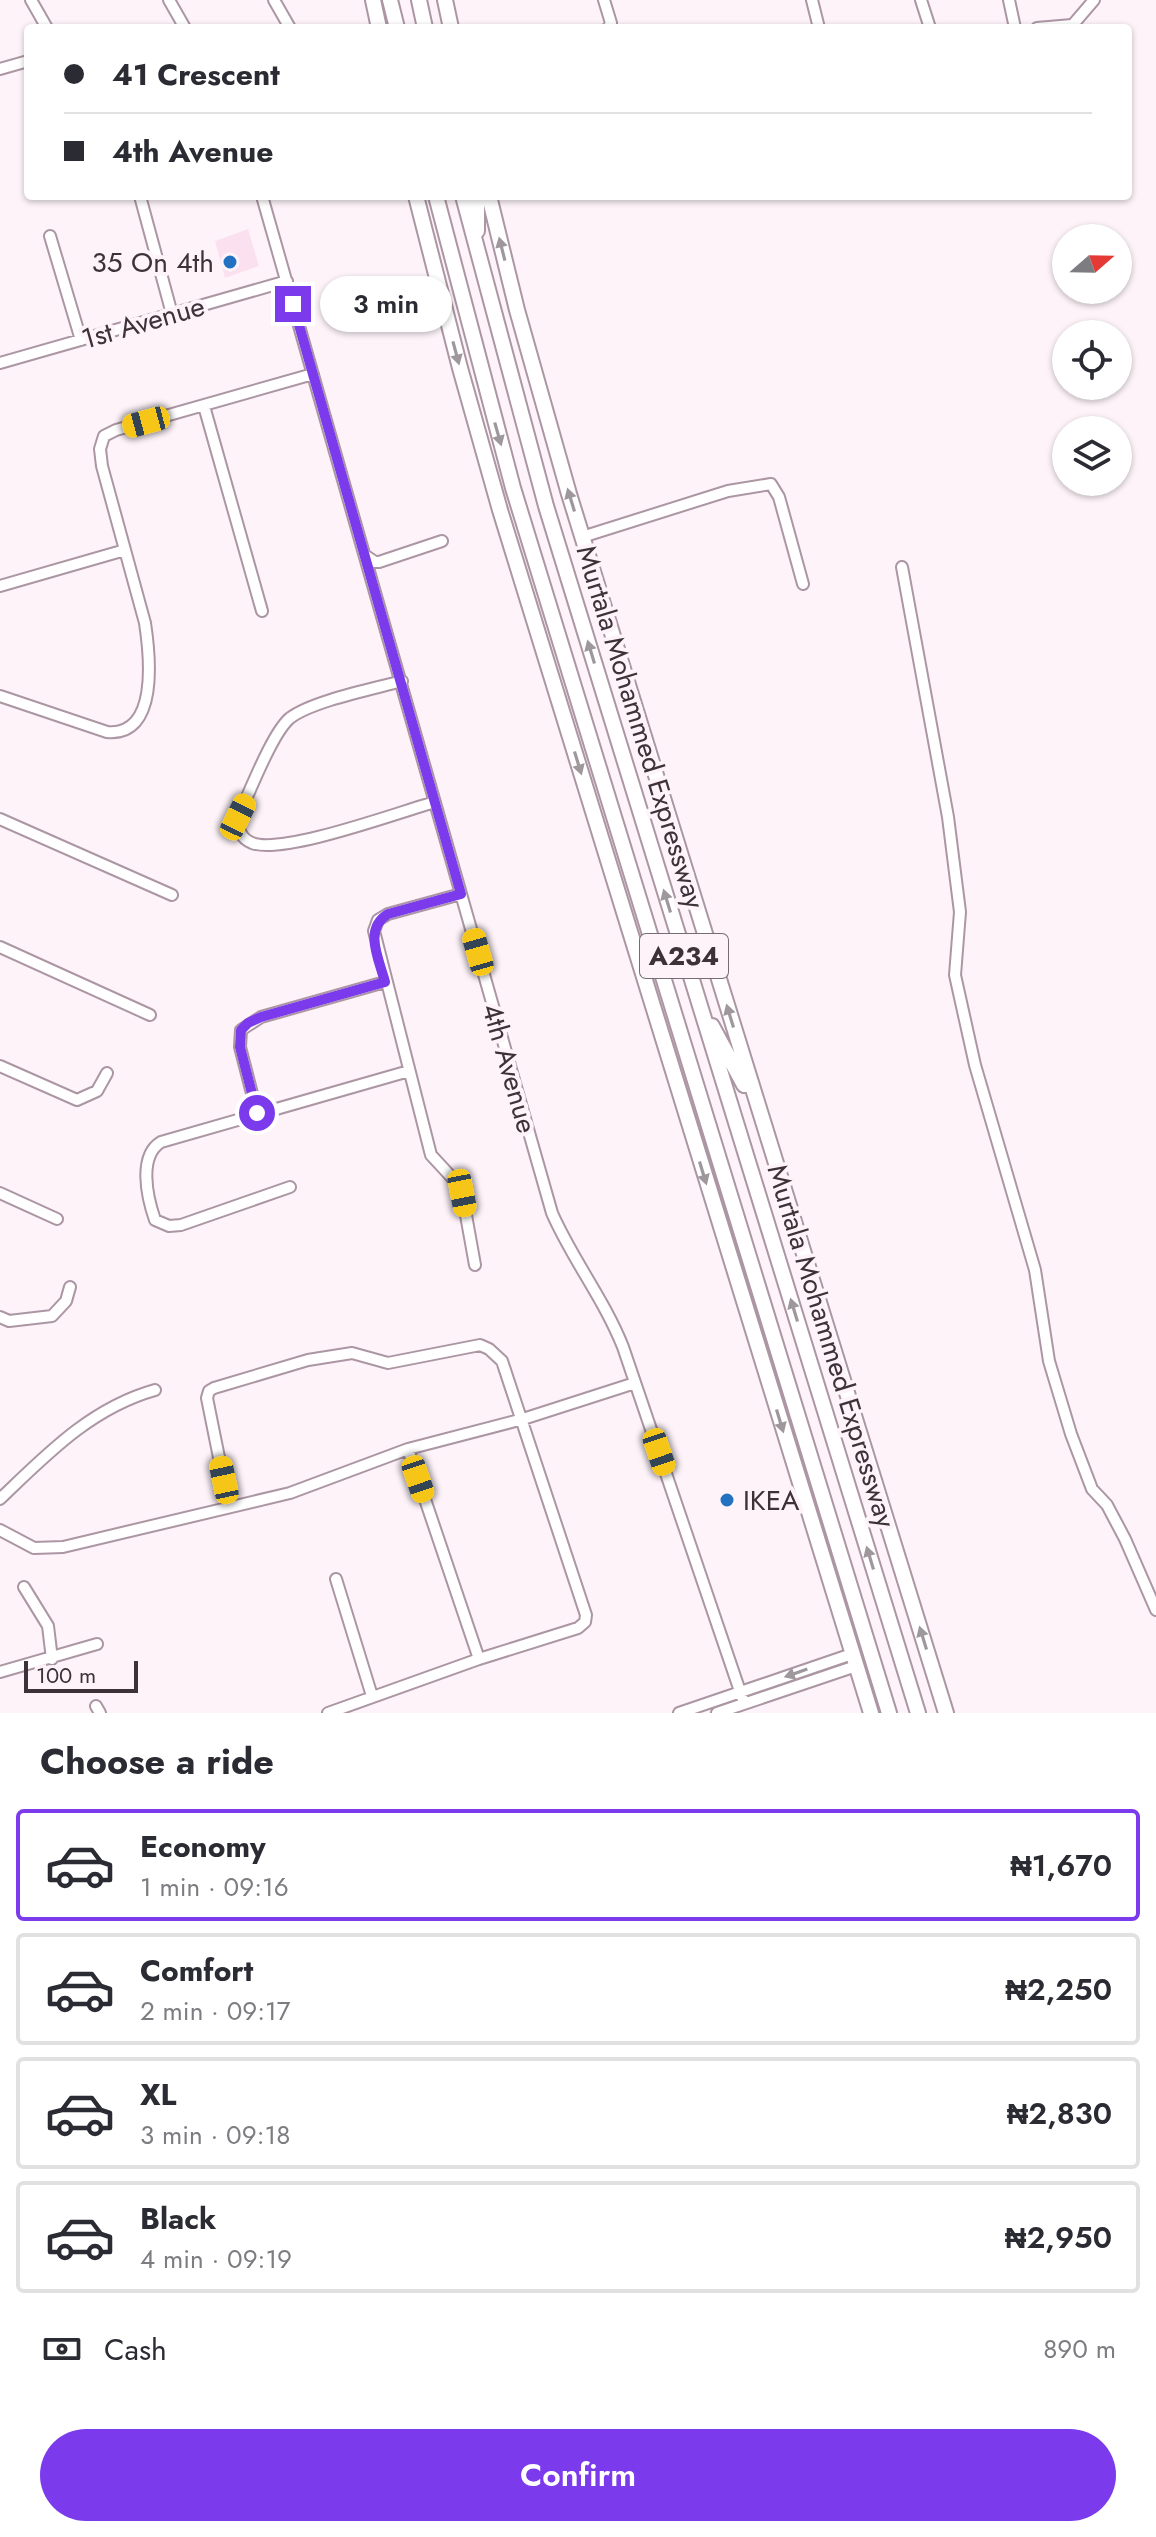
<!DOCTYPE html>
<meta charset="utf-8">
<style>
:root{--surface:#fff;--page:#f2f2f3;--text:#2b2b33;--muted:#7c7c81;--line:#e1e1e2;--accent:#7c3aed}
body{margin:0;font-family:Jost,sans-serif;background:var(--page);color:var(--text);height:100vh;display:flex;flex-direction:column;font-size:30px;white-space:nowrap}
*{box-sizing:border-box;margin:0}
p{font-size:26px;color:var(--muted)}
.icon{flex:none;width:44px;height:44px;fill:none;stroke:currentColor;stroke-width:2;stroke-linecap:round;stroke-linejoin:round}
.map{position:relative;height:1713px;overflow:hidden}
.drawer{display:flex;flex-direction:column;background:var(--surface);flex:1}
.drawer>*{flex:none}
.hud{position:absolute;left:24px;top:24px;width:1108px;height:176px;border-radius:8px;box-shadow:0 2px 6px #0004;display:grid;align-content:center;height:176px;padding:0 40px;background:var(--surface)}
.needle{width:52px;rotate:70deg}
.buttons{position:absolute;left:1052px;top:224px;display:grid;gap:16px}
.buttons a{display:grid;place-items:center;width:80px;height:80px;border-radius:50%;background:var(--surface);box-shadow:0 2px 6px #0004;font-size:40px}
.scale{position:absolute;left:24px;bottom:20px;width:114px;box-sizing:border-box;padding-left:8px;border:4px solid #3c3238;border-top:0;font-size:22px;line-height:28px;white-space:nowrap;color:#3c3238;-webkit-text-stroke:6px #fdf3f9;paint-order:stroke}
.end{position:absolute;width:36px;height:36px;margin:-18px;border:10px solid #7c3aed;background:#fff;box-shadow:0 0 0 4px #fff}
.from{border-radius:50%}
.bubble{position:absolute;height:56px;border-radius:28px;background:var(--surface);box-shadow:0 2px 6px #0004;font-size:26px;font-weight:600;line-height:56px;text-align:center}
.car{position:absolute;width:24px;height:48px;margin:-24px -12px;border-radius:10px;box-shadow:0 0 6px 2px #0007;background:linear-gradient(#f5c518 24%,#345 0 40%,#f5c518 0 76%,#345 0 86%,#f5c518 0)}
.hud b{display:flex;align-items:center;gap:28px;height:76px;font-size:30px}
.hud b+b{border-top:2px solid var(--line)}
.hud i{width:20px;height:20px;background:var(--text)}
ul{padding:0;list-style:none}
li{display:flex;align-items:center;gap:24px;height:112px;margin:0 16px 12px;padding:0 24px;border:4px solid var(--line);border-radius:8px}
li div{flex:1}
li b{display:block;font-size:30px}
li em{font-style:normal;font-weight:600}
li.selected{border-color:var(--accent)}
li>.icon{width:72px;height:72px;stroke-width:1.5}
h2{padding:0 40px;font-size:36px;line-height:96px}
.pay{display:flex;align-items:center;gap:20px;height:88px;padding:0 40px;font-size:30px}
.pay p{margin-inline-start:auto}
.primary-button{display:flex;gap:16px;margin-top:auto;padding:16px 40px}
.primary-button a{flex:1;height:92px;border-radius:48px;background:var(--accent);color:#fff;font-size:32px;font-weight:600;line-height:92px;text-align:center}
.map>svg:first-child{display:block}
.built{fill:#fbe1f0}
.lines{fill:none;stroke-linecap:round;stroke-linejoin:round}
.minor-casing{stroke:#ac96a3;stroke-width:14}
.highway-casing{stroke:#ac96a3;stroke-width:18}
.minor{stroke:#fff;stroke-width:10}
.highway{stroke:#fff;stroke-width:14}
.oneway{fill:#9e989c}
.route{stroke:#7c3aed;stroke-width:10}
.poi-dot{fill:#2272c1;stroke:#fdf3f9;stroke-width:3}
.labels{text-anchor:middle;stroke-width:8;stroke-linejoin:round;paint-order:stroke}
.shield{fill:#fdf3f9;stroke:#766c72;stroke-width:2}
.shield-label{font-size:26px;font-weight:bold;fill:#3c3238}
.poi-label{font-size:28px;fill:#3c3238;stroke:#fdf3f9;text-anchor:end}
.street-label{font-size:28px;fill:#3c3238;stroke:#fdf3f9}
</style>
<div class="map">
<svg width="1156" height="1713" viewBox="0 0 1156 1713">
<rect width="100%" height="100%" fill="#fdf3f9"/>
<path class="built" d="M248,229L259,266L225,278L215,241Z"/>
<g class="lines">
<defs>
<path id="minor" d="M31,0L47,28
M169,0L185,28
M274,0L290,28
M604,0L611,23L608,28
M812,0L819,28
M921,0L930,28
M1009,0L1015,28
M1037,28L1072,25
M1070,28L1094,0
M0,69L28,61
M140,196L172,314
M262,196L552,1213C572,1259 604,1299 623,1347L744,1703
M50,236L81,340
M0,363L287,281
M204,406L262,611
M582,537L728,491L771,484L779,497L803,584
M366,556L375,562H379L442,541
M902,567L948,817L960,912L955,975L975,1065L1035,1270L1049,1361L1071,1434L1092,1489L1107,1505L1125,1539L1156,1610
M0,586L125,550
M402,681C373,689 312,701 290,718C272,733 249,794 238,817C238,829 240,838 252,843C283,855 399,812 435,802
M0,696L107,732C159,737 150,656 145,623L102,466L100,449L104,436L116,430L313,374
M0,819L172,895
M461,894L388,914L378,920L374,931L431,1155L456,1182L462,1193L475,1265
M0,947L150,1015
M0,1066L77,1100L97,1091L107,1073
M257,1113L240,1047L241,1030L261,1017L385,982
M290,1187L181,1225L169,1226L155,1220C147,1197 138,1156 161,1142L409,1071
M0,1193L57,1219
M0,1317L9,1321L52,1316L66,1301L70,1287
M408,1449L479,1659
M0,1499C47,1454 91,1408 155,1390
M229,1507L207,1398L209,1391L214,1388L308,1360L352,1353L388,1363L480,1345L489,1349L502,1361L586,1615L585,1622L578,1628L479,1659L328,1713
M0,1530L34,1548L63,1547L290,1493L408,1449L523,1419L635,1383
M336,1579L372,1696
M24,1587L48,1626L52,1659
M0,1672L97,1644
M96,1706L100,1713
M679,1713L852,1654
M717,1713L856,1666"/>
<path id="highway" d="M373,0L379,28
M390,0L397,28
M419,0L425,28
M445,0L451,28
M416,196L460,368L500,510L871,1713
M436,196L513,488L889,1713
M463,196L546,506L918,1713
M489,196L517,310L569,494L946,1713
M477,231V196
M712,1026L744,1085"/>
</defs>
<use href="#minor" class="minor-casing"/>
<use href="#highway" class="highway-casing"/>
<use href="#minor" class="minor"/>
<use href="#highway" class="highway"/>
</g>
<defs><path id="oneway-solid" d="M-6-.8H1V-3.2L6.5 0L1 3.2V.8H-6Z" transform="scale(2)"/></defs>
<g class="oneway">
<use href="#oneway-solid" transform="translate(502 249) rotate(-104)"/>
<use href="#oneway-solid" transform="translate(456 353) rotate(75)"/>
<use href="#oneway-solid" transform="translate(498 434) rotate(74)"/>
<use href="#oneway-solid" transform="translate(571 500) rotate(-107)"/>
<use href="#oneway-solid" transform="translate(591 652) rotate(-107)"/>
<use href="#oneway-solid" transform="translate(578 763) rotate(73)"/>
<use href="#oneway-solid" transform="translate(667 901) rotate(-107)"/>
<use href="#oneway-solid" transform="translate(730 1016) rotate(-107)"/>
<use href="#oneway-solid" transform="translate(703 1173) rotate(73)"/>
<use href="#oneway-solid" transform="translate(794 1310) rotate(-107)"/>
<use href="#oneway-solid" transform="translate(780 1421) rotate(73)"/>
<use href="#oneway-solid" transform="translate(870 1558) rotate(-107)"/>
<use href="#oneway-solid" transform="translate(923 1638) rotate(-107)"/>
<use href="#oneway-solid" transform="translate(796 1673) rotate(161)"/>
</g>
<g class="lines">
<path class="route" d="M257,1113L240,1047L241,1030L248,1023L261,1017L385,982C379,959 363,929 388,914L461,894L293,304"/>
</g>
<g class="poi-dot">
<circle cx="230" cy="262" r="8"/>
<circle cx="727" cy="1500" r="8"/>
</g>
<g class="labels">
<rect class="shield" x="640" y="934" width="88" height="44" rx="6"/>
<g class="shield-label">
<text x="684" y="965">A234</text>
</g>
<g class="poi-label">
<text x="214" y="272">35 On 4th</text>
<text x="743" y="1510" text-anchor="start">IKEA</text>
</g>
<g class="street-label">
<text transform="translate(143 322) rotate(-16)" y="10">1st Avenue</text>
<text transform="translate(641 727) rotate(73)" y="10">Murtala Mohammed Expressway</text>
<text transform="translate(510 1068) rotate(74)" y="10">4th Avenue</text>
<text transform="translate(832 1346) rotate(73)" y="10">Murtala Mohammed Expressway</text>
</g>
</g>
</svg>
<div class="buttons">
<a><svg class="needle" viewBox="-14 -14 28 28"><path d="M0-13l5 13h-10z" fill="#e53935"/><path d="M0 13l5-13h-10z" fill="#7c7c81"/></svg></a>
<a><svg class="icon" aria-label="locate" viewBox="0 0 24 24"><circle cx="12" cy="12" r="6"/><path d="M12 2v4M12 18v4M2 12h4M18 12h4"/></svg></a>
<a><svg class="icon" aria-label="layers" viewBox="0 0 24 24"><path d="M12 4l9 5-9 5-9-5zM3 14l9 5 9-5"/></svg></a>
</div>
<div class="scale">100 m</div>
<i class="end from" style="left:257px;top:1113px"></i>
<i class="end" style="left:293px;top:304px"></i>
<div class="bubble" style="left:320px;top:276px;width:132px">3 min</div>
<i class="car" style="left:146px;top:422px;rotate:255deg"></i>
<i class="car" style="left:238px;top:817px;rotate:26deg"></i>
<i class="car" style="left:478px;top:952px;rotate:344deg"></i>
<i class="car" style="left:462px;top:1193px;rotate:169deg"></i>
<i class="car" style="left:659px;top:1452px;rotate:161deg"></i>
<i class="car" style="left:418px;top:1479px;rotate:161deg"></i>
<i class="car" style="left:224px;top:1480px;rotate:348deg"></i>
<div class="hud">
<b><i class="from"></i>41 Crescent</b>
<b><i></i>4th Avenue</b>
</div>
</div>
<section class="drawer">
<h2>Choose a ride</h2>
<ul>
<li class="selected"><svg class="icon" aria-label="car" viewBox="0 0 24 24"><path d="M5 17H2v-5l4-1 3-4h7l3 4 3 1v5h-3M9 17h6M6 11h13"/><circle cx="7" cy="17" r="2"/><circle cx="17" cy="17" r="2"/></svg><div><b>Economy</b><p>1 min · 09:16</p></div><em>₦1,670</em></li>
<li><svg class="icon" aria-label="car" viewBox="0 0 24 24"><path d="M5 17H2v-5l4-1 3-4h7l3 4 3 1v5h-3M9 17h6M6 11h13"/><circle cx="7" cy="17" r="2"/><circle cx="17" cy="17" r="2"/></svg><div><b>Comfort</b><p>2 min · 09:17</p></div><em>₦2,250</em></li>
<li><svg class="icon" aria-label="car" viewBox="0 0 24 24"><path d="M5 17H2v-5l4-1 3-4h7l3 4 3 1v5h-3M9 17h6M6 11h13"/><circle cx="7" cy="17" r="2"/><circle cx="17" cy="17" r="2"/></svg><div><b>XL</b><p>3 min · 09:18</p></div><em>₦2,830</em></li>
<li><svg class="icon" aria-label="car" viewBox="0 0 24 24"><path d="M5 17H2v-5l4-1 3-4h7l3 4 3 1v5h-3M9 17h6M6 11h13"/><circle cx="7" cy="17" r="2"/><circle cx="17" cy="17" r="2"/></svg><div><b>Black</b><p>4 min · 09:19</p></div><em>₦2,950</em></li>
</ul>
<div class="pay"><svg class="icon" aria-label="cash" viewBox="0 0 24 24"><path d="M3 7h18v10H3z"/><circle cx="12" cy="12" r="2"/></svg>Cash<p>890 m</p></div>
<div class="primary-button"><a>Confirm</a></div>
</section>
